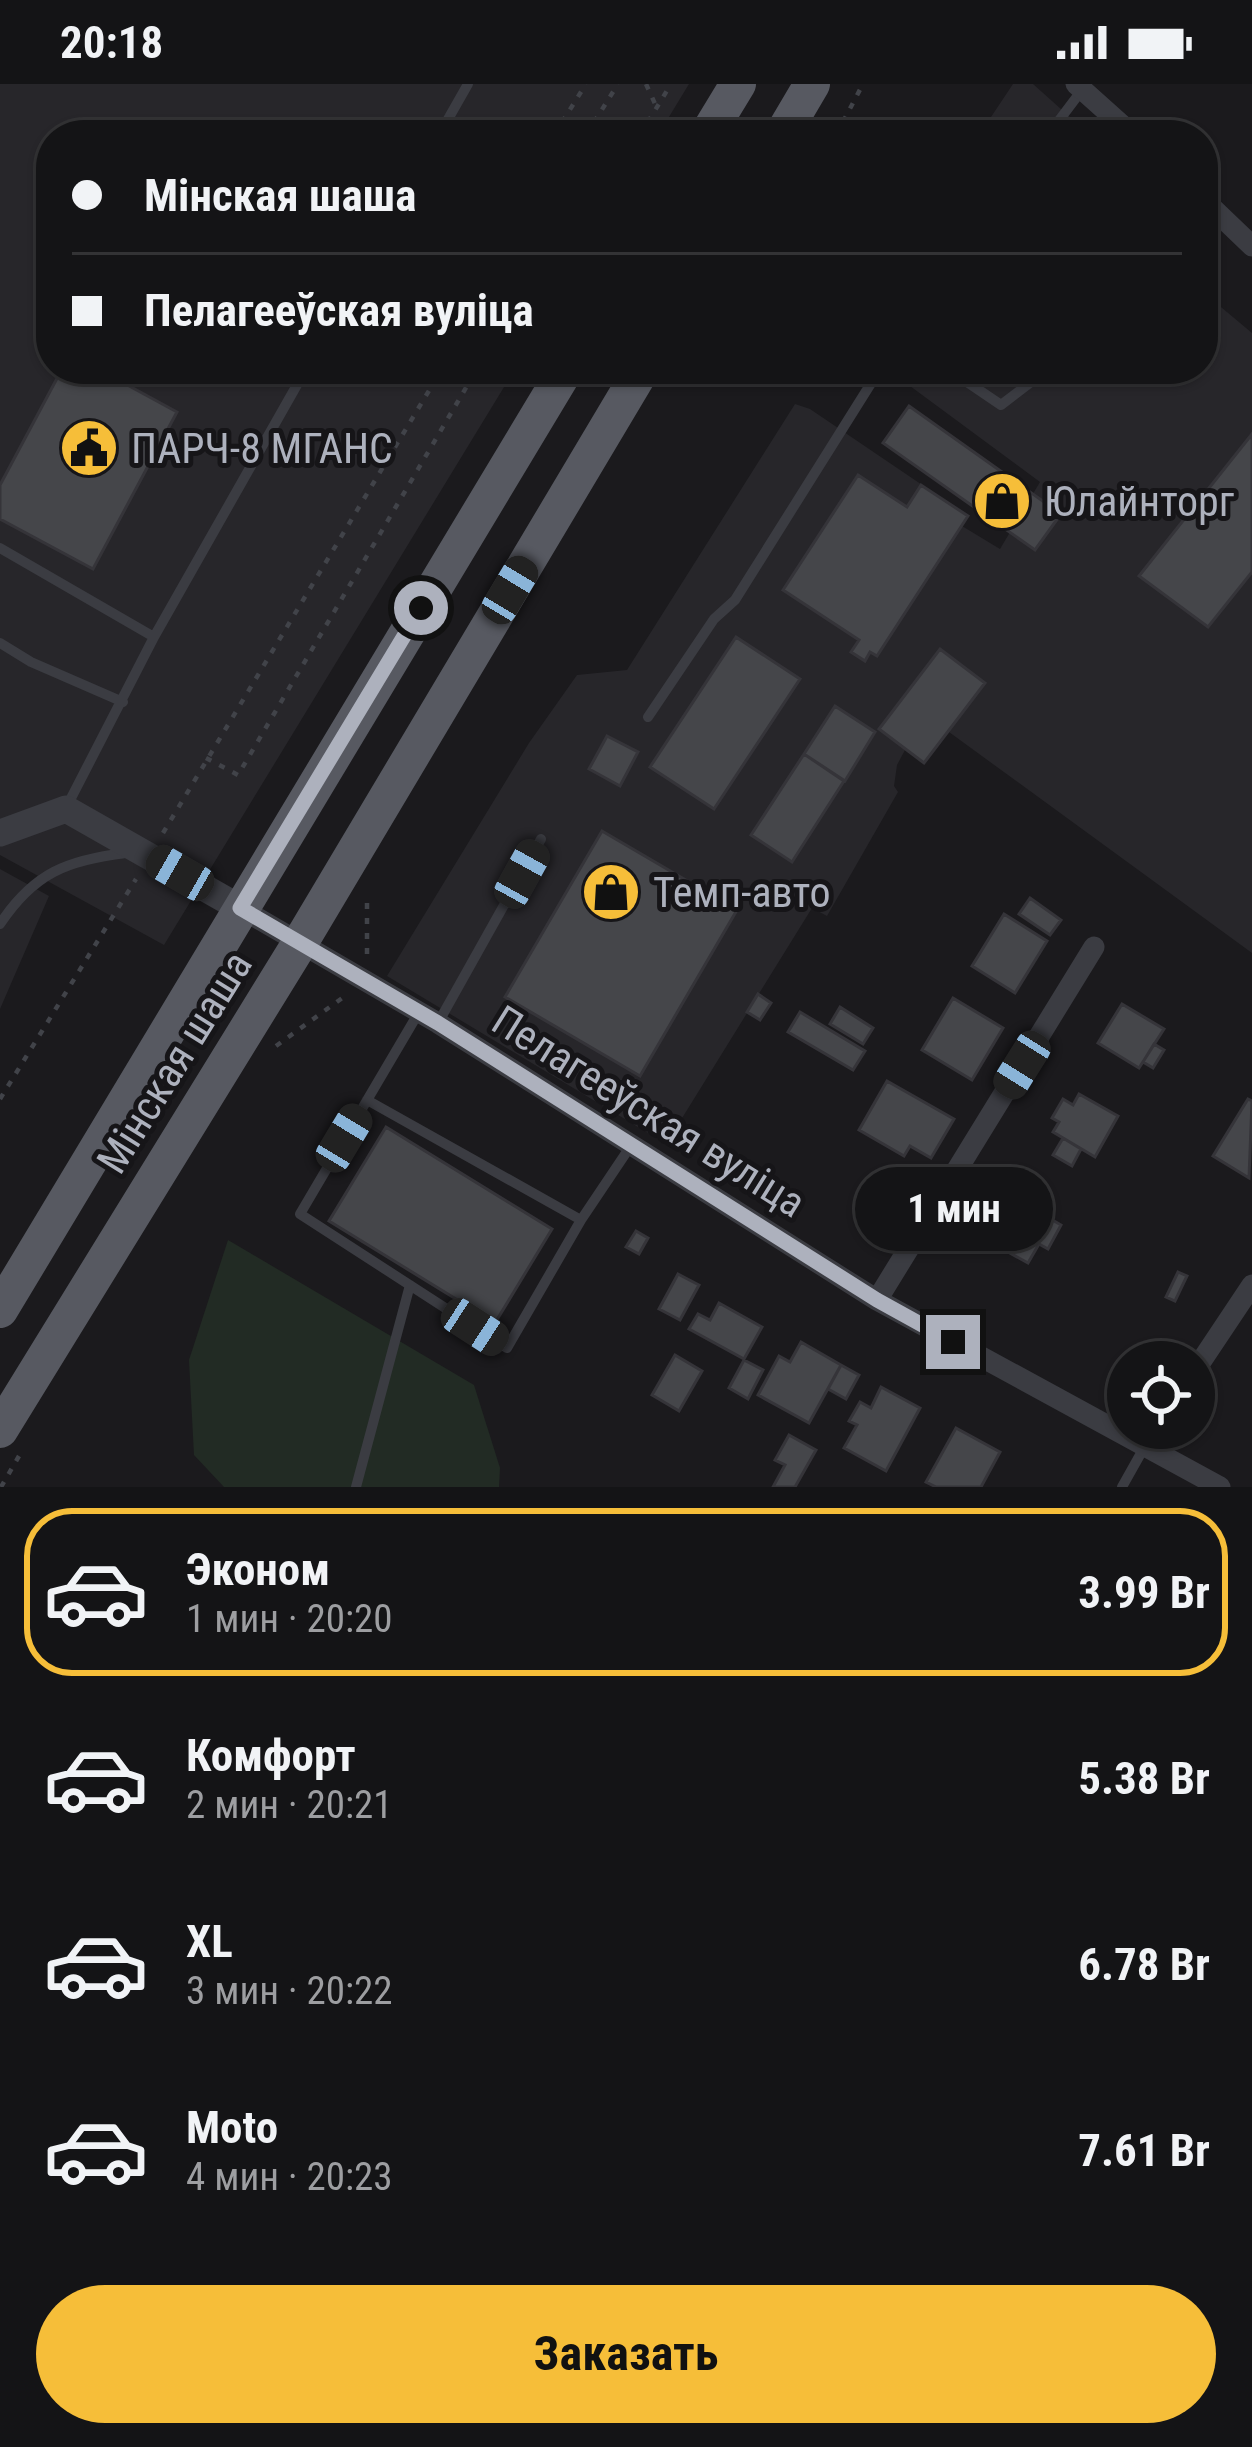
<!DOCTYPE html>
<html lang="ru">
<meta charset="utf-8">
<style>
:root{--surface:#141416;--page:#212123;--text:#f1f3f6;--muted:#9d9ea1;--line:#333335;--accent:#f6be39}
body{margin:0;font-family:"Roboto Condensed",sans-serif;background:var(--page);color:var(--text);height:100vh;display:flex;flex-direction:column;font-size:45px;white-space:nowrap}
*{box-sizing:border-box;margin:0}
p{font-size:39px;color:var(--muted)}
.icon{flex:none;width:66px;height:66px;fill:none;stroke:currentColor;stroke-width:2;stroke-linecap:round;stroke-linejoin:round}
.map{position:relative;height:1403px;overflow:hidden}
.drawer{display:flex;flex-direction:column;background:var(--surface);flex:1}
.drawer>*{flex:none}
.guide{position:absolute;left:36px;top:36px;width:1182px;height:264px;border-radius:48px;box-shadow:0 3px 9px #0004,0 0 0 3px var(--line);display:grid;align-content:center;height:264px;padding:0 36px;background:var(--surface)}
.tools{position:absolute;left:1107px;top:1257px;display:grid;gap:24px}
.tools a{display:grid;place-items:center;width:108px;height:108px;border-radius:50%;background:var(--surface);box-shadow:0 3px 9px #0004,0 0 0 3px var(--line);font-size:60px}
.end{position:absolute;width:54px;height:54px;margin:-27px;border:15px solid #adb1bd;background:#111;box-shadow:0 0 0 6px #111}
.from{border-radius:50%}
.bubble{position:absolute;height:84px;border-radius:42px;background:var(--surface);box-shadow:0 3px 9px #0004,0 0 0 3px var(--line);font-size:39px;font-weight:700;line-height:84px;text-align:center}
.car{position:absolute;width:36px;height:72px;margin:-36px -18px;border-radius:15px;box-shadow:0 0 9px 3px #0007;background:linear-gradient(#222 24%,#8ab4d8 0 40%,#222 0 76%,#8ab4d8 0 86%,#222 0)}
.guide b{display:flex;align-items:center;gap:42px;height:114px;font-size:45px}
.guide b+b{border-top:3px solid var(--line)}
.guide i{width:30px;height:30px;background:var(--text)}
ul{padding:21px 0 0;list-style:none}
li{display:flex;align-items:center;gap:36px;height:168px;margin:0 24px 18px;padding:0 12px;border:6px solid transparent;border-radius:48px}
li div{flex:1}
li b{display:block;font-size:45px}
li em{font-style:normal;font-weight:700}
li.active{border-color:var(--accent)}
li>.icon{width:108px;height:108px;stroke-width:1.5}
.action{display:flex;gap:24px;margin-top:auto;padding:24px 36px}
.action a{flex:1;height:138px;border-radius:72px;background:var(--accent);color:#111;font-size:48px;font-weight:700;line-height:138px;text-align:center}
.status{display:flex;justify-content:space-between;align-items:center;height:84px;padding:0 60px;background:var(--surface);direction:ltr}
.status svg{height:33px;fill:currentColor}
.map>svg:first-child{display:block}
.built{fill:#27262a}
.green{fill:#222b24}
.building{fill:#45464a;stroke:#353439;stroke-width:3}
.lines{fill:none;stroke-linecap:round;stroke-linejoin:round}
.path{stroke:#414349;stroke-width:4.5;stroke-dasharray:6 9;stroke-linecap:butt}
.service{stroke:#3b3c42;stroke-width:10}
.minor{stroke:#3b3c42;stroke-width:21}
.tertiary{stroke:#3b3c42;stroke-width:27}
.primary{stroke:#575961;stroke-width:36}
.route{stroke:#adb1bd;stroke-width:15}
.labels{text-anchor:middle;stroke-width:10;stroke-linejoin:round;paint-order:stroke}
.poi-label{font-size:42px;fill:#adb1bd;stroke:#161518;text-anchor:start}
.street-label{font-size:42px;fill:#adb1bd;stroke:#161518}
</style>
<div class="status"><b>20:18</b><svg viewBox="0 0 49 12"><path d="M0 12V9h3v3zM5 12V6h3v6zM10 12V3h3v9zM15 12V0h3v12zM26 1h20v11H26zM47 4h2v5h-2z"/></svg></div>
<div class="map">
<svg width="1252" height="1403" viewBox="0 0 1252 1403">
<rect width="100%" height="100%" fill="#1b1a1d"/>
<path class="built" d="M0,0H689L658,51H51V285H515L164,861L0,771Z
M1013,0H1033L1090,51H979Z
M1203,208L1252,249V869L949,648L924,679L905,666L897,681L894,702L898,708L827,832L812,824L671,1052L658,1055L387,892L529,659L577,591L627,586L795,320L810,325L968,432L962,442L1000,465L1040,398L887,285H1203Z
M0,785L49,812L0,925Z"/>
<path class="green" d="M228,1156L474,1301L500,1384L499,1403H224L194,1371L189,1276Z"/>
<path class="building" d="M62,285H98L177,328L93,485L0,435V401Z
M909,322L1061,430L1035,466L883,359Z
M1252,350V488L1208,543L1139,492Z
M858,391L907,423L921,401L968,432L877,572L870,568L865,577L851,568L859,556L783,506Z
M736,553L800,595L714,725L650,683Z
M940,565L985,599L924,679L879,645Z
M835,622L875,648L845,697L804,670Z
M607,652L638,668L620,702L589,685Z
M804,670L844,697L792,778L751,751Z
M602,747L737,826L640,992L505,913Z
M1030,814L1061,836L1050,851L1019,830Z
M1004,830L1047,857L1015,909L972,882Z
M758,910L771,919L760,936L747,928Z
M953,914L1003,944L972,996L922,966Z
M1122,920L1164,945L1139,984L1098,959Z
M840,923L873,944L863,960L830,940Z
M800,928L865,967L853,986L788,948Z
M1154,960L1164,966L1153,984L1143,978Z
M887,997L954,1035L931,1074L910,1062L904,1072L859,1046Z
M1079,1010L1118,1032L1095,1073L1053,1048L1059,1038L1052,1034L1063,1015L1073,1021Z
M1248,1015L1252,1017L1249,1094L1213,1072Z
M386,1043L552,1145L495,1239L329,1137Z
M1063,1054L1081,1065L1072,1082L1053,1071Z
M1006,1109L1061,1141L1048,1165L1039,1160L1028,1179L981,1153Z
M636,1147L648,1154L639,1170L626,1163Z
M1178,1188L1187,1192L1175,1217L1166,1213Z
M678,1190L699,1201L680,1236L659,1225Z
M719,1219L762,1243L744,1275L689,1245L698,1230L710,1236Z
M801,1258L841,1281L809,1339L758,1311L779,1272L790,1278Z
M675,1271L702,1287L679,1327L652,1311Z
M744,1276L763,1286L748,1315L729,1304Z
M841,1281L859,1291L846,1315L828,1305Z
M881,1303L920,1324L886,1387L844,1364L857,1341L849,1337L860,1318L871,1324Z
M956,1344L1000,1368L981,1403H936L926,1398Z
M789,1351L816,1366L795,1403H773L785,1381L775,1376Z"/>
<g class="lines">
<path class="path" d="M646,0L656,22
M554,51L586,0
M586,51L618,0
M640,51L671,0
M836,51L863,0
M672,301L682,285
M206,674L238,691L477,285
M163,749L442,285
M367,870V810
M276,962L345,912
M0,1015L136,795
M1,1403L19,1372"/>
<path class="service" d="M439,51L468,0
M1048,51L1082,6
M948,285L1001,321L1048,285
M0,464L154,553
M0,559L31,578L123,618
M648,633L714,535L735,516L880,285
M67,722L154,553L306,285
M0,840C34,789 67,776 126,769
M419,928L300,1130L507,1264L581,1136L630,1063
M438,939L541,755
M367,1016L581,1136
M356,1403L410,1201
M1122,1403L1145,1362"/>
<path class="minor" d="M1076,0L1133,51
M1203,115L1252,162
M240,824L438,939L877,1216L1220,1403
M877,1216L1094,863
M1194,1288L1252,1201"/>
<path class="tertiary" d="M0,749L66,725L240,824"/>
<path class="primary" d="M707,51L738,0
M782,51L812,0
M0,1226L566,285
M0,1346L300,859L642,285"/>
</g>
<g class="lines">
<path class="route" d="M421,524L240,824L438,939L877,1216L953,1258"/>
</g>
<defs>
<symbol id="civic-disc" viewBox="-11 -11 22 22"><circle r="9.5" fill="#f6be39" stroke="#161518"/><path d="M-.6-6.5H3V-4.5H.6V-3L4-1V1h2V6H-6V1h2V-1L-.6-3ZM-1.2 2.5V6h2.4V2.5Z" fill="#111"/></symbol>
<symbol id="shop-disc" viewBox="-11 -11 22 22"><circle r="9.5" fill="#f6be39" stroke="#161518"/><path d="M-5-2.5h2.3a2.7 3.5 0 0 1 5.4 0H5L5.5 6h-11ZM-1.5-2.5h3a1.5 2.3 0 0 0-3 0Z" fill="#111"/></symbol>
</defs>
<g fill-rule="evenodd">
<use href="#civic-disc" x="56" y="331" width="66" height="66"/>
<use href="#shop-disc" x="969" y="384" width="66" height="66"/>
<use href="#shop-disc" x="578" y="775" width="66" height="66"/>
</g>
<g class="labels">
<g class="poi-label">
<text x="131" y="379">ПАРЧ-8 МГАНС</text>
<text x="1044" y="432">Юлайнторг</text>
<text x="653" y="823">Темп-авто</text>
</g>
<g class="street-label">
<text transform="translate(174 978) rotate(-58)" y="15">Мінская шаша</text>
<text transform="translate(649 1027) rotate(32)" y="15">Пелагееўская вуліца</text>
</g>
</g>
</svg>
<div class="tools">
<a><svg class="icon" aria-label="locate" viewBox="0 0 24 24"><circle cx="12" cy="12" r="6"/><path d="M12 2v4M12 18v4M2 12h4M18 12h4"/></svg></a>
</div>
<i class="end from" style="left:421px;top:524px"></i>
<i class="end" style="left:953px;top:1258px"></i>
<div class="bubble" style="left:855px;top:1083px;width:198px">1 мин</div>
<i class="car" style="left:510px;top:506px;rotate:31deg"></i>
<i class="car" style="left:180px;top:789px;rotate:300deg"></i>
<i class="car" style="left:522px;top:790px;rotate:29deg"></i>
<i class="car" style="left:1022px;top:981px;rotate:212deg"></i>
<i class="car" style="left:344px;top:1054px;rotate:31deg"></i>
<i class="car" style="left:475px;top:1243px;rotate:123deg"></i>
<div class="guide">
<b><i class="from"></i>Мінская шаша</b>
<b><i></i>Пелагееўская вуліца</b>
</div>
</div>
<section class="drawer">
<ul>
<li class="active"><svg class="icon" aria-label="car" viewBox="0 0 24 24"><path d="M5 17H2v-5l4-1 3-4h7l3 4 3 1v5h-3M9 17h6M6 11h13"/><circle cx="7" cy="17" r="2"/><circle cx="17" cy="17" r="2"/></svg><div><b>Эконом</b><p>1 мин · 20:20</p></div><em>3.99 Br</em></li>
<li><svg class="icon" aria-label="car" viewBox="0 0 24 24"><path d="M5 17H2v-5l4-1 3-4h7l3 4 3 1v5h-3M9 17h6M6 11h13"/><circle cx="7" cy="17" r="2"/><circle cx="17" cy="17" r="2"/></svg><div><b>Комфорт</b><p>2 мин · 20:21</p></div><em>5.38 Br</em></li>
<li><svg class="icon" aria-label="car" viewBox="0 0 24 24"><path d="M5 17H2v-5l4-1 3-4h7l3 4 3 1v5h-3M9 17h6M6 11h13"/><circle cx="7" cy="17" r="2"/><circle cx="17" cy="17" r="2"/></svg><div><b>XL</b><p>3 мин · 20:22</p></div><em>6.78 Br</em></li>
<li><svg class="icon" aria-label="car" viewBox="0 0 24 24"><path d="M5 17H2v-5l4-1 3-4h7l3 4 3 1v5h-3M9 17h6M6 11h13"/><circle cx="7" cy="17" r="2"/><circle cx="17" cy="17" r="2"/></svg><div><b>Moto</b><p>4 мин · 20:23</p></div><em>7.61 Br</em></li>
</ul>
<div class="action"><a>Заказать</a></div>
</section>
